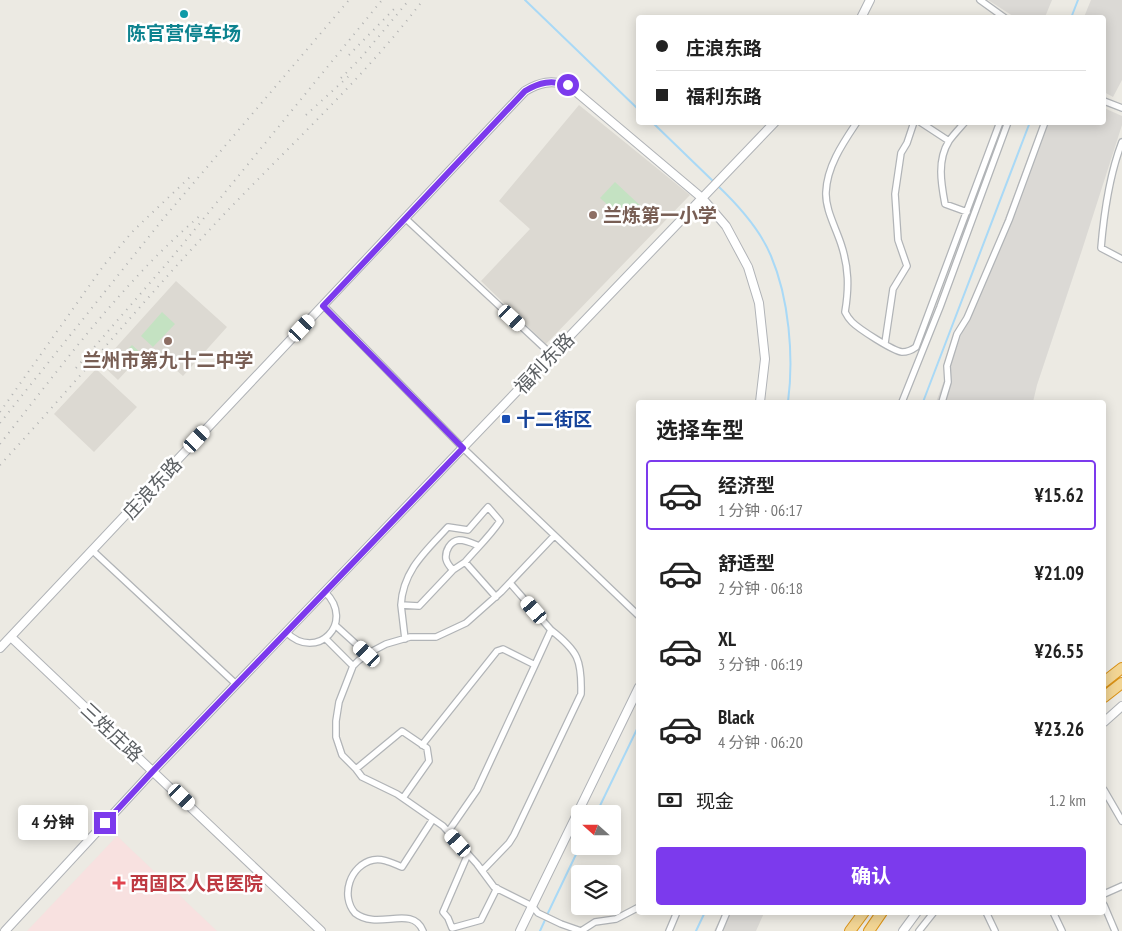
<!DOCTYPE html>
<html lang="zh">
<meta charset="utf-8">
<style>
:root{--surface:#fff;--page:#f2f2f2;--text:#222;--muted:#767676;--line:#e0e0e0;--accent:#7c3aed}
body{margin:0;font-family:"PT Sans Narrow","Noto Sans SC",sans-serif;background:var(--page);color:var(--text);height:100vh;display:flex;flex-direction:column;font-size:19px;white-space:nowrap}
*{box-sizing:border-box;margin:0}
p{font-size:16px;color:var(--muted)}
.icon{flex:none;width:28px;height:28px;fill:none;stroke:currentColor;stroke-width:2;stroke-linecap:round;stroke-linejoin:round}
.map{position:relative;flex:1;overflow:hidden}
.drawer{position:absolute;left:636px;top:400px;width:470px;height:515px;display:flex;flex-direction:column;background:var(--surface);border-radius:5px;box-shadow:0 2px 12px #0003}
.drawer>*{flex:none}
.banner{position:absolute;left:636px;top:15px;width:470px;height:110px;border-radius:5px;box-shadow:0 2px 12px #0003;display:grid;align-content:center;height:110px;padding:0 20px;background:var(--surface)}
.needle{width:32px;rotate:291deg}
.tools{position:absolute;left:571px;top:805px;display:grid;gap:10px}
.tools a{display:grid;place-items:center;width:50px;height:50px;border-radius:5px;background:var(--surface);box-shadow:0 2px 12px #0003;font-size:25px}
.end{position:absolute;width:22px;height:22px;margin:-11px;border:6px solid #7c3aed;background:#fff;box-shadow:0 0 0 2px #fff}
.from{border-radius:50%}
.bubble{position:absolute;height:35px;border-radius:5px;background:var(--surface);box-shadow:0 2px 12px #0003;font-size:16px;font-weight:700;line-height:35px;text-align:center}
.car{position:absolute;width:15px;height:30px;margin:-15px -8px;border-radius:6px;box-shadow:0 0 4px 1px #0007;background:linear-gradient(#fff 24%,#345 0 40%,#fff 0 76%,#345 0 86%,#fff 0)}
.banner b{display:flex;align-items:center;gap:18px;height:48px;font-size:19px}
.banner b+b{border-top:1px solid var(--line)}
.banner i{width:12px;height:12px;background:var(--text)}
ul{padding:0;list-style:none}
li{display:flex;align-items:center;gap:15px;height:70px;margin:0 10px 8px;padding:0 10px;border:2px solid transparent;border-radius:5px}
li div{flex:1}
li b{display:block;font-size:19px}
li em{font-style:normal;font-weight:700}
li.active{border-color:var(--accent)}
li>.icon{width:45px;height:45px;stroke-width:1.5}
h2{padding:0 20px;font-size:22px;line-height:60px}
.pay{display:flex;align-items:center;gap:12px;height:55px;padding:0 20px;font-size:19px}
.pay p{margin-inline-start:auto}
.primary-button{display:flex;gap:10px;margin-top:auto;padding:10px 20px}
.primary-button a{flex:1;height:58px;border-radius:5px;background:var(--accent);color:#fff;font-size:20px;font-weight:700;line-height:58px;text-align:center}
.map>svg:first-child{display:block}
.industrial{fill:#dbd9d5}
.education{fill:#dcd9d2}
.medical{fill:#f8e1e0}
.green{fill:#c4e2c2}
.lines{fill:none;stroke-linecap:round;stroke-linejoin:round}
.stream{stroke:#a9d9f6;stroke-width:2}
.street-casing{stroke:#b1b4b7;stroke-width:8}
.secondary-casing{stroke:#b0b3b7;stroke-width:10}
.highway-casing{stroke:#d99116;stroke-width:12}
.street{stroke:#fff;stroke-width:5.5}
.secondary{stroke:#fff;stroke-width:8}
.highway{stroke:#f2d594;stroke-width:10}
.rail{stroke:#b1b2b2;stroke-width:2;stroke-dasharray:1 6;stroke-linecap:butt}
.route{stroke:#7c3aed;stroke-width:6}
.culture-dot{fill:#0f9aa8;stroke:#fff;stroke-width:2}
.education-dot{fill:#8d6e63;stroke:#fff;stroke-width:2}
.transit-dot{fill:#1a4fb4;stroke:#fff;stroke-width:2}
.health-dot{fill:#e0444e;stroke:#fff;stroke-width:2}
.labels{text-anchor:middle;stroke-width:5;stroke-linejoin:round;paint-order:stroke}
.culture-label{font-size:19px;font-weight:bold;fill:#0d838f;stroke:#fff}
.education-label{font-size:19px;font-weight:bold;fill:#785e54;stroke:#fff;text-anchor:start}
.street-label{font-size:19px;fill:#5b5f62;stroke:#fff}
.transit-label{font-size:19px;font-weight:bold;fill:#164399;stroke:#fff;text-anchor:start}
.health-label{font-size:19px;font-weight:bold;fill:#be3a42;stroke:#fff;text-anchor:start}
</style>
<div class="map">
<svg width="1122" height="931" viewBox="0 0 1122 931">
<rect width="100%" height="100%" fill="#eceae3"/>
<path class="industrial" d="M988,0H1052L1045,17L1016,18Z
M1091,0H1122V80L1113,97L1104,92V18L1084,17Z
M1104,108L1122,116V125L1082,250L1037,385L1033,402H936L1041,123L1104,122Z
M723,913H764L756,931H714Z"/>
<path class="education" d="M579,105L690,195L546,344L481,281L530,229L499,201Z
M176,281L227,327L183,376L159,355L151,363L141,355L118,380L101,364Z
M96,369L137,407L94,452L54,414Z"/>
<path class="medical" d="M117,836L217,931H27Z"/>
<path class="green" d="M615,182L645,210L631,226L600,198Z
M162,312L175,324L153,347L141,336Z
M132,345L141,353L125,370L116,362Z"/>
<g class="lines">
<path class="stream" d="M525,0L639,110
M1071,18L1078,0
M652,122L715,183
M718,186C739,206 760,229 771,256C789,298 794,357 788,402
M923,402L1030,122
M596,814L639,725
M547,915L580,846
M540,931L545,920
M696,931L705,912"/>
<defs>
<path id="street" d="M980,0L1005,18
M1104,101L1122,108
M857,122C843,143 827,166 826,192C825,209 836,228 841,244C849,268 849,288 845,312C847,316 849,319 852,322C859,329 893,351 902,352C908,352 912,350 916,347L1000,122
M920,122L949,141
M965,122C960,128 954,134 949,141C937,160 941,183 945,204L967,212
M1122,142C1109,176 1104,212 1101,248L1122,259
M405,218L552,355
M323,305L463,448L639,616
M885,343L893,289L907,266L898,240L895,194L901,153L907,143L914,122
M902,402L940,307L1008,122
M942,402L948,382L947,366L957,334L967,318L1009,220L1045,122
M554,536L501,592L466,623L436,637H410L386,644L367,654L358,661L353,666L339,702L336,721V737L342,755L356,769L362,777L397,794L443,826L477,864L494,887L532,906L538,913L561,924L581,931L595,922L616,919L639,907
M93,551L236,684
M453,570C450,567 447,563 446,559C445,551 450,541 459,540C466,540 472,543 479,546
M510,583L551,630L535,665
M401,605C403,570 426,551 448,527L468,530L488,507L500,521C490,536 477,548 465,562
M335,625L367,654
M286,632C317,663 356,622 325,592
M325,638L353,666
M405,639L401,605L419,606L453,570L465,562L496,597
M422,745L497,651L503,649L535,665L477,790L448,832
M356,769L402,731L427,748L429,761L403,798
M1104,790L1122,821
M468,854L443,912L448,918L452,928L481,920L497,888
M482,871L509,843L514,835L581,694C582,660 578,651 551,630
M1104,894L1122,886
M1104,905L1115,931
M986,912L995,931
M1053,912L1062,931
M423,931C412,904 378,931 355,913C340,896 350,865 373,860C383,858 392,863 402,867L433,819
M669,931L677,912
M719,931L727,912
M919,931L934,912"/>
<path id="secondary" d="M861,18L870,0
M11,637L321,931
M0,648L525,91C540,82 551,80 568,85L702,198L726,226L748,267L759,303L765,359L760,402
M1104,722L1122,706
M5,931L153,771L775,122
M520,931L639,687
M903,931L917,912"/>
<path id="highway" d="M1104,682L1122,668
M1104,697L1122,683
M850,931L864,912
M869,931L882,912"/>
</defs>
<use href="#street" class="street-casing"/>
<use href="#secondary" class="secondary-casing"/>
<use href="#highway" class="highway-casing"/>
<use href="#street" class="street"/>
<use href="#secondary" class="secondary"/>
<use href="#highway" class="highway"/>
<path class="rail" d="M349,55L394,9
M341,78L360,59L409,0
M306,115L350,75
M76,368L169,261L382,0
M0,412L104,265L134,230L191,176
M0,423L163,219L349,0
M0,444C63,364 124,280 202,214
M0,465C73,386 141,303 214,225C284,150 361,82 423,0"/>
</g>
<g class="lines">
<path class="route" d="M105,823L154,770L463,448L323,306L525,91C540,82 551,80 568,85"/>
</g>
<circle class="culture-dot" cx="184" cy="14" r="5"/>
<g class="education-dot">
<circle cx="593" cy="215" r="5"/>
<circle cx="168" cy="341" r="5"/>
</g>
<rect class="transit-dot" x="501" y="414" width="10" height="10" rx="2.5"/>
<path class="health-dot" d="M116.5 875.5h5v5h5v5h-5v5h-5v-5h-5v-5h5z"/>
<g class="labels">
<g class="culture-label">
<text x="184" y="40">陈官营停车场</text>
</g>
<g class="education-label">
<text x="603" y="222">兰炼第一小学</text>
<text x="168" y="367" text-anchor="middle">兰州市第九十二中学</text>
</g>
<g class="street-label">
<text transform="translate(544 363) rotate(-46)" y="7">福利东路</text>
<text transform="translate(152 488) rotate(-47)" y="7">庄浪东路</text>
<text transform="translate(112 732) rotate(43)" y="7">三姓庄路</text>
</g>
<g class="transit-label">
<text x="516" y="426">十二街区</text>
</g>
<g class="health-label">
<text x="130" y="890">西固区人民医院</text>
</g>
</g>
</svg>
<div class="tools">
<a><svg class="needle" viewBox="-14 -14 28 28"><path d="M0-13l5 13h-10z" fill="#e53935"/><path d="M0 13l5-13h-10z" fill="#767676"/></svg></a>
<a><svg class="icon" aria-label="layers" viewBox="0 0 24 24"><path d="M12 4l9 5-9 5-9-5zM3 14l9 5 9-5"/></svg></a>
</div>
<i class="end from" style="left:568px;top:85px"></i>
<i class="end" style="left:105px;top:823px"></i>
<div class="bubble" style="left:18px;top:805px;width:70px">4 分钟</div>
<i class="car" style="left:512px;top:318px;rotate:133deg"></i>
<i class="car" style="left:302px;top:328px;rotate:43deg"></i>
<i class="car" style="left:197px;top:439px;rotate:43deg"></i>
<i class="car" style="left:534px;top:610px;rotate:319deg"></i>
<i class="car" style="left:367px;top:654px;rotate:313deg"></i>
<i class="car" style="left:182px;top:797px;rotate:134deg"></i>
<i class="car" style="left:458px;top:843px;rotate:318deg"></i>
<div class="banner">
<b><i class="from"></i>庄浪东路</b>
<b><i></i>福利东路</b>
</div>
<section class="drawer">
<h2>选择车型</h2>
<ul>
<li class="active"><svg class="icon" aria-label="car" viewBox="0 0 24 24"><path d="M5 17H2v-5l4-1 3-4h7l3 4 3 1v5h-3M9 17h6M6 11h13"/><circle cx="7" cy="17" r="2"/><circle cx="17" cy="17" r="2"/></svg><div><b>经济型</b><p>1 分钟 · 06:17</p></div><em>¥15.62</em></li>
<li><svg class="icon" aria-label="car" viewBox="0 0 24 24"><path d="M5 17H2v-5l4-1 3-4h7l3 4 3 1v5h-3M9 17h6M6 11h13"/><circle cx="7" cy="17" r="2"/><circle cx="17" cy="17" r="2"/></svg><div><b>舒适型</b><p>2 分钟 · 06:18</p></div><em>¥21.09</em></li>
<li><svg class="icon" aria-label="car" viewBox="0 0 24 24"><path d="M5 17H2v-5l4-1 3-4h7l3 4 3 1v5h-3M9 17h6M6 11h13"/><circle cx="7" cy="17" r="2"/><circle cx="17" cy="17" r="2"/></svg><div><b>XL</b><p>3 分钟 · 06:19</p></div><em>¥26.55</em></li>
<li><svg class="icon" aria-label="car" viewBox="0 0 24 24"><path d="M5 17H2v-5l4-1 3-4h7l3 4 3 1v5h-3M9 17h6M6 11h13"/><circle cx="7" cy="17" r="2"/><circle cx="17" cy="17" r="2"/></svg><div><b>Black</b><p>4 分钟 · 06:20</p></div><em>¥23.26</em></li>
</ul>
<div class="pay"><svg class="icon" aria-label="cash" viewBox="0 0 24 24"><path d="M3 7h18v10H3z"/><circle cx="12" cy="12" r="2"/></svg>现金<p>1.2 km</p></div>
<div class="primary-button"><a>确认</a></div>
</section>
</div>
